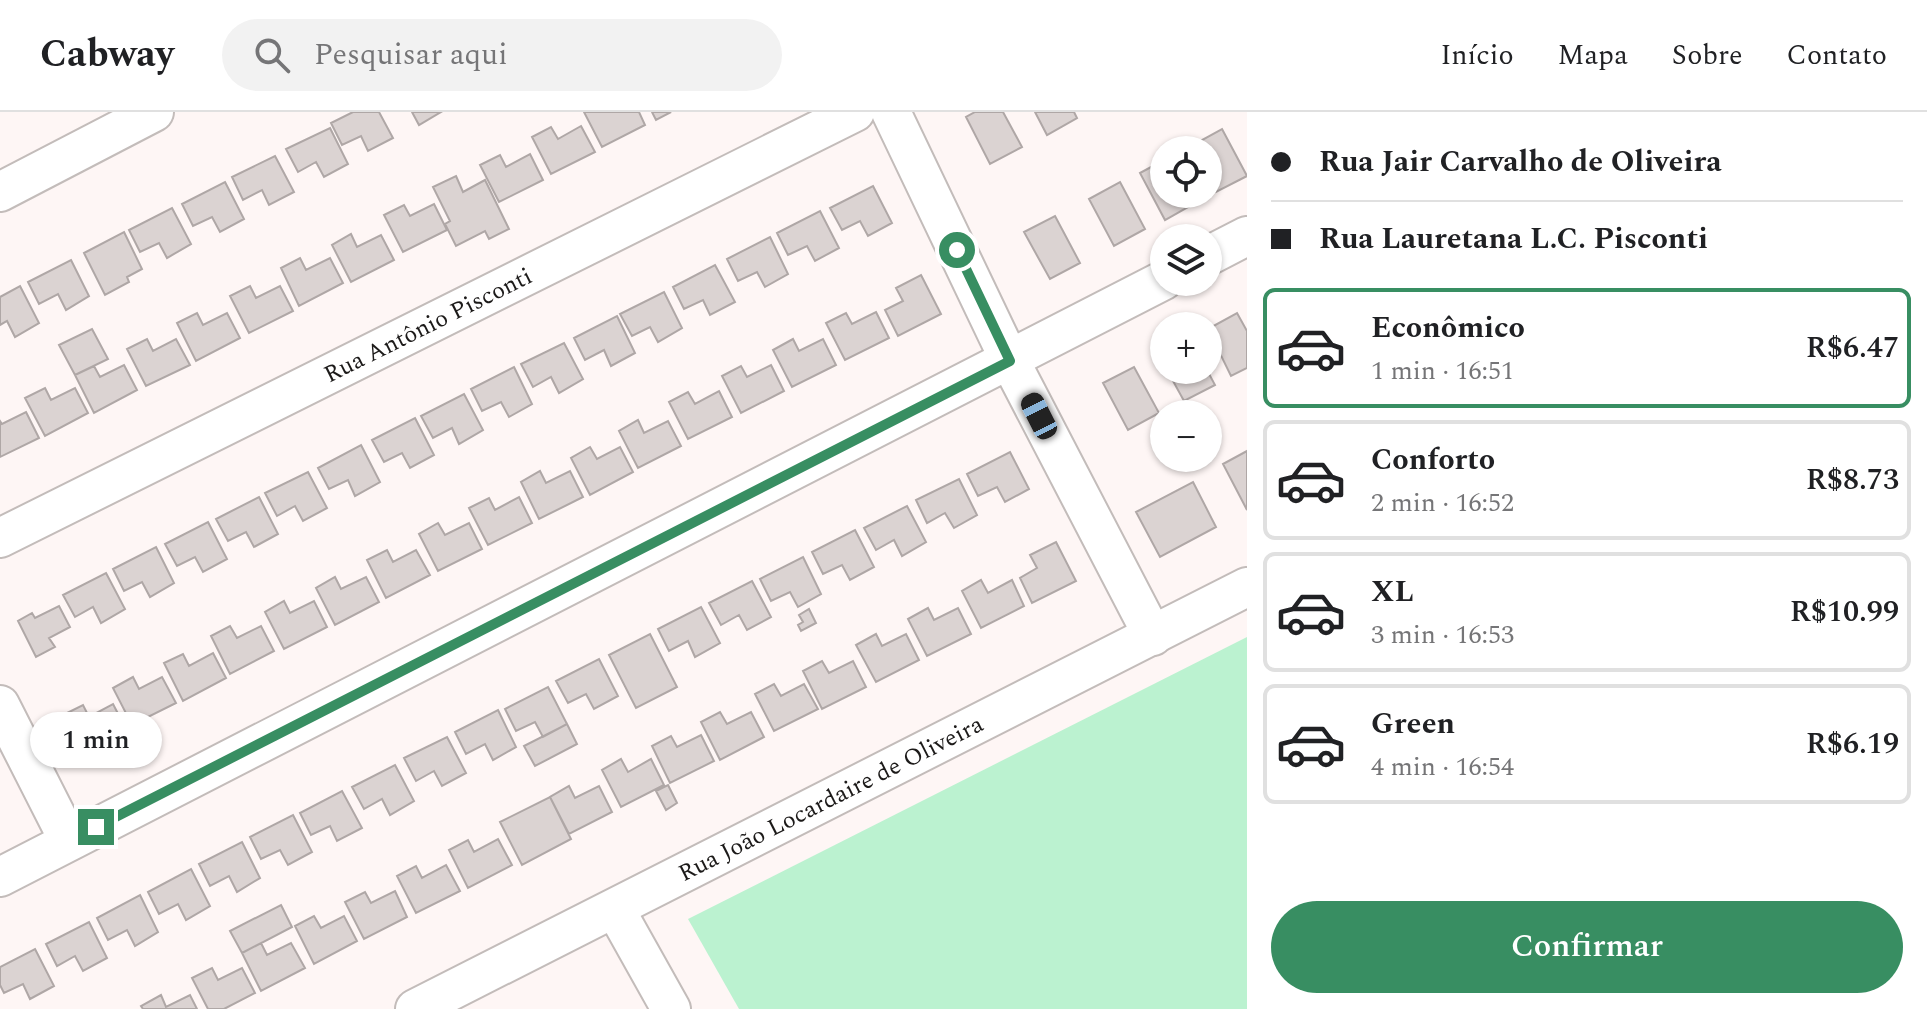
<!DOCTYPE html>
<html lang="pt">
<meta charset="utf-8">
<style>
:root{--surface:#fff;--page:#f2f2f2;--text:#202124;--muted:#757577;--line:#e0e0e0;--accent:#388e62}
body{margin:0;font-family:Spectral,serif;background:var(--page);color:var(--text);height:100vh;display:flex;flex-direction:column;font-size:30px;white-space:nowrap}
*{box-sizing:border-box;margin:0}
p{font-size:26px;color:var(--muted)}
.icon{flex:none;width:44px;height:44px;fill:none;stroke:currentColor;stroke-width:2;stroke-linecap:round;stroke-linejoin:round}
.map{position:relative;flex:1;overflow:hidden}
.sheet{display:flex;flex-direction:column;background:var(--surface);width:680px}
.sheet>*{flex:none}
.banner{display:grid;align-content:center;height:176px;padding:0 24px;background:var(--surface)}
.controls{position:absolute;left:1150px;top:24px;display:grid;gap:16px}
.controls a{display:grid;place-items:center;width:72px;height:72px;border-radius:50%;background:var(--surface);box-shadow:0 2px 6px #0004;font-size:40px}
.end{position:absolute;width:36px;height:36px;margin:-18px;border:10px solid #388e62;background:#fff;box-shadow:0 0 0 4px #fff}
.from{border-radius:50%}
.bubble{position:absolute;height:56px;border-radius:28px;background:var(--surface);box-shadow:0 2px 6px #0004;font-size:26px;font-weight:600;line-height:56px;text-align:center}
.car{position:absolute;width:24px;height:48px;margin:-24px -12px;border-radius:10px;box-shadow:0 0 6px 2px #0007;background:linear-gradient(#222 24%,#8ab4d8 0 40%,#222 0 76%,#8ab4d8 0 86%,#222 0)}
.banner b{display:flex;align-items:center;gap:28px;height:76px;font-size:30px}
.banner b+b{border-top:2px solid var(--line)}
.banner i{width:20px;height:20px;background:var(--text)}
ul{padding:0;list-style:none}
li{display:flex;align-items:center;gap:24px;height:120px;margin:0 16px 12px;padding:0 8px;border:4px solid var(--line);border-radius:12px}
li div{flex:1}
li b{display:block;font-size:30px}
li em{font-style:normal;font-weight:600}
li.current{border-color:var(--accent)}
li>.icon{width:72px;height:72px;stroke-width:1.5}
.action{display:flex;gap:16px;margin-top:auto;padding:16px 24px}
.action a{flex:1;height:92px;border-radius:48px;background:var(--accent);color:#fff;font-size:32px;font-weight:600;line-height:92px;text-align:center}
header{display:flex;align-items:center;gap:48px;box-sizing:border-box;height:112px;padding:0 40px;background:var(--surface);border-bottom:2px solid var(--line)}
header strong{font-size:38px}
nav{display:flex;gap:44px;margin-inline-start:auto;font-size:28px}
.search{width:560px;height:72px;background:var(--page);display:flex;align-items:center;gap:20px;box-sizing:border-box;padding:0 28px;border-radius:44px;color:var(--muted);font-size:30px}
main{display:flex;flex:1;min-height:0}
.map>svg:first-child{display:block}
.green{fill:#bbf2d0}
.building{fill:#dbd3d2;stroke:#afa7a6;stroke-width:2}
.lines{fill:none;stroke-linecap:round;stroke-linejoin:round}
.street-casing{stroke:#c3bcba;stroke-width:42}
.street{stroke:#fff;stroke-width:38}
.route{stroke:#388e62;stroke-width:10}
.labels{text-anchor:middle;stroke-width:8;stroke-linejoin:round;paint-order:stroke}
.street-label{font-size:24px;fill:#1c1a19;stroke:#fff}
</style>
<header>
<strong>Cabway</strong>
<div class="search"><svg class="icon" aria-label="search" viewBox="0 0 24 24"><circle cx="10" cy="10" r="6"/><path d="M15 15l6 6"/></svg>Pesquisar aqui</div>
<nav><a>Início</a><a>Mapa</a><a>Sobre</a><a>Contato</a></nav>
</header>
<main>
<div class="map">
<svg width="1247" height="897" viewBox="0 0 1247 897">
<rect width="100%" height="100%" fill="#fef6f5"/>
<path class="green" d="M1247,525V897H739L688,807Z"/>
<path class="building" d="M353,0H379L393,26L368,39L361,24L342,33L331,11Z
M412,0H441L419,13Z
M584,0H639L645,13L602,35Z
M652,0H671L656,8Z
M975,0H1003L1022,35L990,52L966,5Z
M1035,0H1074L1077,6L1047,23Z
M581,14L595,40L551,62L532,25L551,15L558,27Z
M330,16L348,52L324,65L316,50L298,60L286,37Z
M1222,17L1247,64L1216,80L1208,65V38H1194L1191,34Z
M530,42L543,68L499,90L480,53L500,43L506,55Z
M275,44L294,80L269,93L262,78L243,88L232,65Z
M1164,48V82H1190L1195,91L1165,108L1140,61Z
M456,64L463,80L485,68L509,117L489,127L485,119L456,134L445,112L450,109L433,75Z
M225,70L244,107L220,120L212,105L193,114L182,92Z
M1120,70L1145,117L1114,134L1089,87Z
M873,74L892,111L868,124L860,109L842,118L830,96Z
M434,92L447,118L403,140L384,103L404,93L410,104Z
M172,96L191,132L167,146L159,131L140,140L129,118Z
M820,99L839,136L815,149L807,134L788,143L777,121Z
M1055,104L1080,151L1050,167L1024,120Z
M124,120L142,157L127,165L129,170L105,183L84,141Z
M351,122L357,135L381,123L394,148L351,170L332,133Z
M770,125L788,162L765,175L757,160L738,169L727,147Z
M300,146L306,158L330,146L343,171L299,194L281,156Z
M71,148L89,184L66,198L58,182L39,192L28,170Z
M715,153L735,190L710,203L703,188L684,197L673,175Z
M921,163L941,202L898,224L885,198L903,189L896,176Z
M20,174L39,211L15,225L7,209L0,213V185Z
M250,174L256,186L280,174L293,199L249,221L230,184Z
M664,180L682,216L658,230L650,215L632,224L620,202Z
M876,200L889,226L845,248L826,211L846,201L852,212Z
M197,201L203,213L227,201L240,226L196,249L177,211Z
M1237,201L1247,219V256L1231,264L1208,217Z
M617,204L635,241L611,254L604,238L585,248L574,226Z
M92,217L108,247L75,263L59,233Z
M147,227L153,239L176,227L190,253L146,274L127,237Z
M793,227L799,239L823,227L836,253L792,275L773,238Z
M564,231L583,267L559,281L551,265L533,275L521,252Z
M124,253L137,278L94,301L75,263L94,254L100,265Z
M771,253L784,279L741,301L722,264L741,254L747,265Z
M514,255L532,292L509,305L501,290L482,299L471,277Z
M1134,255L1159,301L1128,318L1103,271Z
M1167,258H1207L1215,273L1184,289Z
M45,276L51,288L75,276L88,301L45,324L25,286Z
M719,279L732,305L688,327L669,290L688,280L695,292Z
M464,282L483,318L459,332L452,316L433,326L421,304Z
M26,300L39,326L0,345V309L2,312Z
M415,306L434,343L410,356L402,341L384,350L372,328Z
M638,308L644,321L668,309L681,334L638,356L619,319Z
M361,333L380,370L355,384L348,368L329,377L318,356Z
M590,335L597,347L620,335L633,360L590,383L571,346Z
M1247,339V398L1223,352Z
M1010,340L1029,377L1005,390L997,375L978,384L967,362Z
M540,359L546,371L570,359L583,385L539,407L521,370Z
M308,360L327,396L303,409L295,394L277,404L265,381Z
M959,367L977,403L954,416L945,401L927,411L916,388Z
M1193,370L1216,415L1160,445L1136,400Z
M259,385L278,422L254,435L246,420L228,429L216,407Z
M519,385L532,411L488,433L469,396L489,386L495,398Z
M907,394L926,430L902,444L894,428L876,438L864,416Z
M208,410L227,447L203,460L195,445L177,454L165,432Z
M438,411L445,423L469,411L482,437L438,459L419,422Z
M855,418L874,455L850,468L842,453L823,462L812,440Z
M1056,430L1076,469L1032,491L1020,466L1037,456L1030,443Z
M156,435L174,471L150,485L142,470L124,479L113,457Z
M387,438L393,450L416,438L430,463L386,486L367,448Z
M803,445L821,482L798,495L790,480L771,489L760,467Z
M106,461L125,497L101,511L93,495L75,505L63,483Z
M335,465L341,477L366,465L379,490L335,513L316,476Z
M981,468L988,481L1012,468L1024,494L981,516L962,479Z
M752,469L771,505L747,518L739,503L721,513L709,491Z
M284,489L290,501L314,489L327,515L284,537L265,500Z
M59,494L70,515L49,526L55,535L36,545L18,509L32,501L35,506Z
M701,495L720,531L695,545L688,529L669,539L658,517Z
M928,496L934,508L958,496L971,522L927,544L908,507Z
M809,497L816,511L801,519L798,513L803,510L799,503Z
M230,514L237,526L261,514L274,539L230,562L211,524Z
M650,522L677,575L636,596L609,543Z
M876,522L882,534L906,522L919,548L876,570L856,533Z
M213,541L226,566L183,589L164,551L183,542L189,554Z
M599,547L618,584L594,597L586,582L568,591L556,569Z
M822,549L829,561L853,549L866,575L822,597L803,559Z
M133,565L139,577L162,565L176,591L132,613L113,576Z
M774,572L781,584L804,572L818,597L774,619L755,582Z
M548,575L567,612L543,625L535,610L516,619L505,597Z
M113,592L126,617L83,640L63,603L83,593L89,605Z
M498,598L516,635L493,648L485,632L466,642L455,620Z
M720,600L727,612L751,600L764,625L720,648L701,610Z
M567,612L577,632L535,654L524,634Z
M701,623L714,649L670,671L652,634L671,624L677,635Z
M447,625L466,661L442,674L434,659L416,669L404,646Z
M621,647L628,660L651,647L664,673L621,695L602,658Z
M395,653L414,689L390,703L382,687L364,697L352,675Z
M668,673L677,691L666,698L656,679Z
M569,674L575,686L599,674L612,700L569,722L550,685Z
M342,679L362,716L337,729L330,714L311,723L300,701Z
M550,685L571,727L522,753L500,710Z
M293,703L312,740L288,753L280,738L261,747L250,725Z
M498,727L512,753L468,776L449,738L468,728L474,740Z
M242,730L260,766L237,780L229,764L210,774L199,752Z
M446,753L460,779L416,801L397,764L416,754L422,766Z
M191,757L210,794L186,808L178,792L159,802L148,780Z
M395,779L407,805L364,827L345,790L365,780L371,791Z
M140,783L158,820L135,834L127,818L108,828L97,806Z
M281,793L292,815L242,841L230,819Z
M314,804L321,816L344,804L357,829L314,852L295,814Z
M89,810L107,846L83,859L75,844L57,854L46,832Z
M261,831L267,843L291,831L305,856L261,879L242,841Z
M35,837L54,874L30,887L23,872L4,881L0,873V855Z
M212,856L218,868L242,856L255,881L224,897H208L192,866Z
M161,883L166,895L190,883L197,897H143L141,894Z"/>
<g class="lines">
<defs>
<g id="street">
<path d="M891,0L1010,249L1153,524"/>
<path d="M0,80L154,0"/>
<path d="M1208,144L1247,124"/>
<path id="s1" d="M0,426L855,0"/>
<path d="M0,593L69,729"/>
<path d="M0,765L1164,168"/>
<path d="M615,797L671,897"/>
<path id="s2" d="M415,897L1247,475"/>
</g>
</defs>
<use href="#street" class="street-casing"/>
<use href="#street" class="street"/>
</g>
<g class="lines">
<path class="route" d="M96,715L1010,249L957,138"/>
</g>
<g class="labels">
<g class="street-label">
<text dy="8" stroke="none"><textPath href="#s1" startOffset="478">Rua Antônio Pisconti</textPath></text>
<text dy="8" stroke="none"><textPath href="#s2" startOffset="466">Rua João Locardaire de Oliveira</textPath></text>
</g>
</g>
</svg>
<div class="controls">
<a><svg class="icon" aria-label="locate" viewBox="0 0 24 24"><circle cx="12" cy="12" r="6"/><path d="M12 2v4M12 18v4M2 12h4M18 12h4"/></svg></a>
<a><svg class="icon" aria-label="layers" viewBox="0 0 24 24"><path d="M12 4l9 5-9 5-9-5zM3 14l9 5 9-5"/></svg></a>
<a>+</a>
<a>−</a>
</div>
<i class="end from" style="left:957px;top:138px"></i>
<i class="end" style="left:96px;top:715px"></i>
<div class="bubble" style="left:30px;top:600px;width:132px">1 min</div>
<i class="car" style="left:1039px;top:304px;rotate:333deg"></i>
</div>
<section class="sheet">
<div class="banner">
<b><i class="from"></i>Rua Jair Carvalho de Oliveira</b>
<b><i></i>Rua Lauretana L.C. Pisconti</b>
</div>
<ul>
<li class="current"><svg class="icon" aria-label="car" viewBox="0 0 24 24"><path d="M5 17H2v-5l4-1 3-4h7l3 4 3 1v5h-3M9 17h6M6 11h13"/><circle cx="7" cy="17" r="2"/><circle cx="17" cy="17" r="2"/></svg><div><b>Econômico</b><p>1 min · 16:51</p></div><em>R$6.47</em></li>
<li><svg class="icon" aria-label="car" viewBox="0 0 24 24"><path d="M5 17H2v-5l4-1 3-4h7l3 4 3 1v5h-3M9 17h6M6 11h13"/><circle cx="7" cy="17" r="2"/><circle cx="17" cy="17" r="2"/></svg><div><b>Conforto</b><p>2 min · 16:52</p></div><em>R$8.73</em></li>
<li><svg class="icon" aria-label="car" viewBox="0 0 24 24"><path d="M5 17H2v-5l4-1 3-4h7l3 4 3 1v5h-3M9 17h6M6 11h13"/><circle cx="7" cy="17" r="2"/><circle cx="17" cy="17" r="2"/></svg><div><b>XL</b><p>3 min · 16:53</p></div><em>R$10.99</em></li>
<li><svg class="icon" aria-label="car" viewBox="0 0 24 24"><path d="M5 17H2v-5l4-1 3-4h7l3 4 3 1v5h-3M9 17h6M6 11h13"/><circle cx="7" cy="17" r="2"/><circle cx="17" cy="17" r="2"/></svg><div><b>Green</b><p>4 min · 16:54</p></div><em>R$6.19</em></li>
</ul>
<div class="action"><a>Confirmar</a></div>
</section>
</main>
